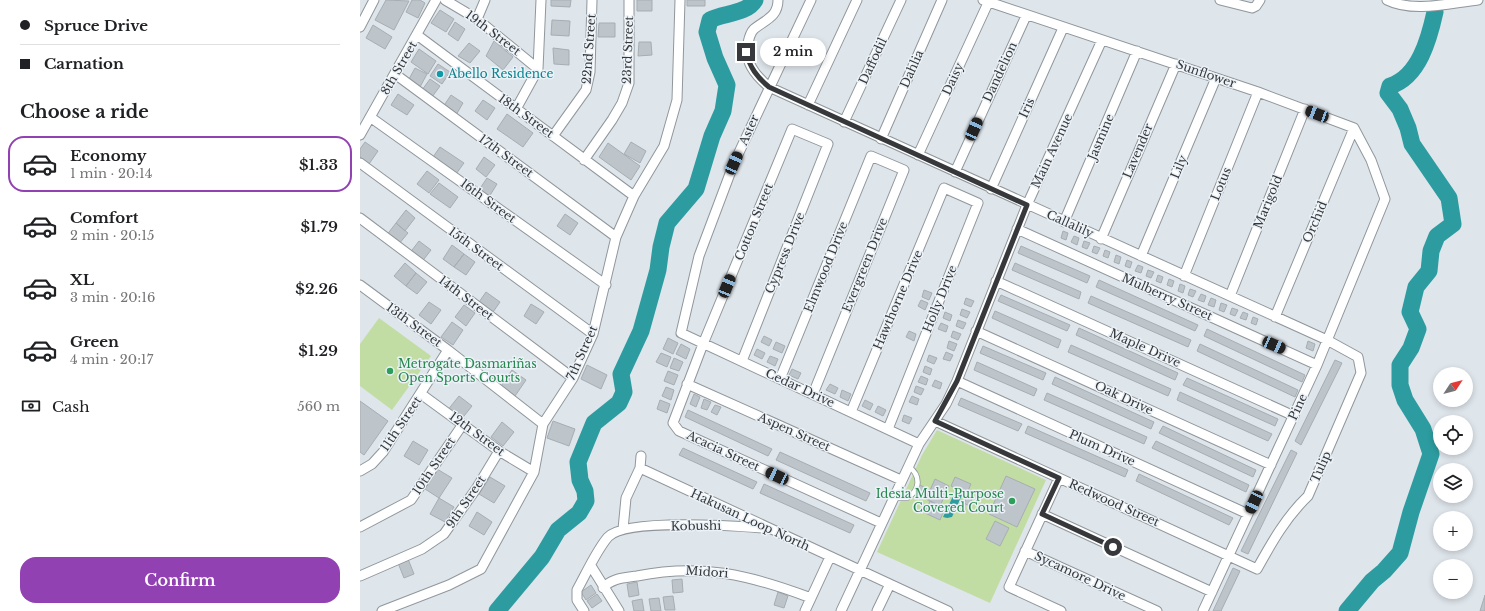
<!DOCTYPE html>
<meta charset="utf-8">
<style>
:root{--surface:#fff;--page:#f6f6f6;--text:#202124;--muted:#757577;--line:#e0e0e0;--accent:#9141b1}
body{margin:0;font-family:"Libre Baskerville",serif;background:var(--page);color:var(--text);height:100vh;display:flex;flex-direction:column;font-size:15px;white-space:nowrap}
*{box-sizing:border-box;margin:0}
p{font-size:13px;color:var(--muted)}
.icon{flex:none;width:22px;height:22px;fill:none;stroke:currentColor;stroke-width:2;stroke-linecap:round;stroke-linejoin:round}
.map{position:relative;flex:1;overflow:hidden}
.drawer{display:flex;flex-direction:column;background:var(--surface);width:360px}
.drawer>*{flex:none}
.banner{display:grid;align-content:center;height:88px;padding:0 20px;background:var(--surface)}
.needle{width:26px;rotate:54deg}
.tools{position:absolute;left:1073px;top:367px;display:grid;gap:8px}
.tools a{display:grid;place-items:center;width:40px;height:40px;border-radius:50%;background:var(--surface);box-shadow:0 2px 6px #0003;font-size:20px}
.end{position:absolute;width:18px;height:18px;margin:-9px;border:5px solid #36383b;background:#fff;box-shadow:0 0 0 2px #fff}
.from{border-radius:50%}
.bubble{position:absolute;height:28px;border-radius:14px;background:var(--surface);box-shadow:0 2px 6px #0003;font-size:13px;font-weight:600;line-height:28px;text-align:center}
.car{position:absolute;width:12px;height:24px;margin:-12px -6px;border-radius:5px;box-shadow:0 0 3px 1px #0007;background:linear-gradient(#222 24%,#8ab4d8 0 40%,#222 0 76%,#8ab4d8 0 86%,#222 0)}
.banner b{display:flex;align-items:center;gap:14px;height:38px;font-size:15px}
.banner b+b{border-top:1px solid var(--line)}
.banner i{width:10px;height:10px;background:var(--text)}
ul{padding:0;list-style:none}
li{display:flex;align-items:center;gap:12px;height:56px;margin:0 8px 6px;padding:0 12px;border:2px solid transparent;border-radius:16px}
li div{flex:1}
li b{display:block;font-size:15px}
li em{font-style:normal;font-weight:600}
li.selected{border-color:var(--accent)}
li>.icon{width:36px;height:36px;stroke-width:1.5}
h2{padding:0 20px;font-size:18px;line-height:48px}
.pay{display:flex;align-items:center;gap:10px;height:44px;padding:0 20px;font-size:15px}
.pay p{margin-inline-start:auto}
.primary-button{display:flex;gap:8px;margin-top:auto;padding:8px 20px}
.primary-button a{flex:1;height:46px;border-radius:16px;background:var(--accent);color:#fff;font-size:16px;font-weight:600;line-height:46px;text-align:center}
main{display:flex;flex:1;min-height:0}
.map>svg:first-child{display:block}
.green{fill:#c2dda3}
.water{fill:#2c9ca0}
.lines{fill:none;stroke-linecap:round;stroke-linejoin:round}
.river{stroke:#2c9ca0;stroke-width:17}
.building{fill:#bec5ca;stroke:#a6adb3}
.service-casing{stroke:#90979c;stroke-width:6}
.minor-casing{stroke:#90979c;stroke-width:11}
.service{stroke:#fff;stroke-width:4.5}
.minor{stroke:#fff;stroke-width:9}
.route{stroke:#36383b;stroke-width:5}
.culture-dot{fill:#0f9aa8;stroke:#ebf2f8;stroke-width:1.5}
.leisure-dot{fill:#2e9e5b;stroke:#ebf2f8;stroke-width:1.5}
.labels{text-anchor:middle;stroke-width:3;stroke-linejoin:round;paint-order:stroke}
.street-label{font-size:12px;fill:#36383b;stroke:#ebf2f8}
.culture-label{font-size:12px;fill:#0d838f;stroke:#ebf2f8;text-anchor:start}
.leisure-label{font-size:12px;fill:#27864d;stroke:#ebf2f8;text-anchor:start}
</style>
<main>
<section class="drawer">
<div class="banner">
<b><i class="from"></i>Spruce Drive</b>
<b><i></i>Carnation</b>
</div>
<h2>Choose a ride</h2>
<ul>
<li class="selected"><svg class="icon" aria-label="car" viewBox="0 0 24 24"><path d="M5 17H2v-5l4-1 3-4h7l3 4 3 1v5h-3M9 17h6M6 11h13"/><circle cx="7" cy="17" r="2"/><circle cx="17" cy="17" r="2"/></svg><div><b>Economy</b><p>1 min · 20:14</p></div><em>$1.33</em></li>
<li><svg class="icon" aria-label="car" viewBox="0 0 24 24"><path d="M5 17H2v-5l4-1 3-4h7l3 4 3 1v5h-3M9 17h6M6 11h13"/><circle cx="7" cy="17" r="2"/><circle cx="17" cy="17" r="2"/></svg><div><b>Comfort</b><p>2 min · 20:15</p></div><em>$1.79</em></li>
<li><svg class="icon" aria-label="car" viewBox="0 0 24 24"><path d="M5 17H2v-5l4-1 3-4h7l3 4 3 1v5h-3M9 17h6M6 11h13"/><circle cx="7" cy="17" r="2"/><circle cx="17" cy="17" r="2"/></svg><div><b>XL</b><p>3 min · 20:16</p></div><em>$2.26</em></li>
<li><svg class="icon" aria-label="car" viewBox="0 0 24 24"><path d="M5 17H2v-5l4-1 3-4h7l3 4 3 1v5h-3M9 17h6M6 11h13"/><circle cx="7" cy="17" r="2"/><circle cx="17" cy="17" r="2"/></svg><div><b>Green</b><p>4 min · 20:17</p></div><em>$1.29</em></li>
</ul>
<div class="pay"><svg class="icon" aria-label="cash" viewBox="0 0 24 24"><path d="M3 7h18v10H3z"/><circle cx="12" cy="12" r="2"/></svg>Cash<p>560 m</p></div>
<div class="primary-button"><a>Confirm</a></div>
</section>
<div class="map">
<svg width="1125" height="611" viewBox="0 0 1125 611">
<rect width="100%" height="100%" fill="#dee5eb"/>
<path class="green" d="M19,318L71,356L32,410L0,386V344Z
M577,430L686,480L630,603L517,552L562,455Z"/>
<path class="water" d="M595,492L602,495L592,517L587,518L583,517Z"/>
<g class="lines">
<path class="river" d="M137,611L182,557L198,530L219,513L226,501L225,491L220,480L218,462L234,423L259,403L264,392L261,374L281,331L298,270L301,247L307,223L336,189L352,136L363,111L367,85L355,58L347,32L350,20C363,13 387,14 395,0
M987,611L1012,581L1024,571L1040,553L1051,512L1071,454L1063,429L1045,400L1040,385V365L1051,348L1058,329L1050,312L1056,287L1069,271L1071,251L1077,236L1093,224L1089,198L1052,144L1048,128L1040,109L1028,93L1030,86C1059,77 1069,39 1075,12"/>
</g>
<path class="building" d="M26,0L49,1L34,30L15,20Z
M52,0H60L65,3L58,18L46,12Z
M191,0H211L210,7L191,6Z
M277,0H292V11H277Z
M327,0H345V6H327Z
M80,10L94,19L86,32L71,23Z
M192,20L210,21L209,36L191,35Z
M95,22L105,29L98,41L88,34Z
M239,23H255V37H238Z
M13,25L32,37L25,49L6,38Z
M134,41L153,57L143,70L126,56Z
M279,42H291L292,55L278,56Z
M109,43L120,51L110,63L98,56Z
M193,48L209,50V65L194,64Z
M59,49L76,61L68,74L51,62Z
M78,64L90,72L82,84L70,76Z
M55,68L67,74L60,87L49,79Z
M70,79L80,86L72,97L62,90Z
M38,94L54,105L47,115L31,105Z
M91,95L103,103L96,115L83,107Z
M123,100L135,108L127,120L115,111Z
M147,114L173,133L163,147L137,129Z
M5,142L18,151L9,164L0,157V149Z
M271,142L286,151L280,163L264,154Z
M248,143L280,166L271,180L239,157Z
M80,147L104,163L96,174L73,157Z
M124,157L135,165L126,177L116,169Z
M67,171L79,180L69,193L57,184Z
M127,178L137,184L129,197L119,190Z
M79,183L98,197L90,208L70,194Z
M46,210L55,218L45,231L36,223Z
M205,214L218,223L210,235L197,226Z
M36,223L48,233L38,245L26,236Z
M703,231L708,233L706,240L701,238Z
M714,236L719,238L717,245L711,242Z
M59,241L71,250L61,263L49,254Z
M724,241L730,243L727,249L722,247Z
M92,245L104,254L94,267L83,259Z
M661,246L730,276L727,283L658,253Z
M734,246L740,248L737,254L732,252Z
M745,250L750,252L748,258L743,256Z
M104,254L115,262L106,275L94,267Z
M756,255L761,257L759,264L754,262Z
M767,260L772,262L770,268L765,266Z
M45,263L56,273L46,286L34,276Z
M655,263L721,292L719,299L652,270Z
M778,265L783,267L781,273L775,271Z
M788,270L794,272L791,278L786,276Z
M56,273L67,282L57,294L46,286Z
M798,275L803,277L801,283L796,281Z
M809,279L814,281L812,287L807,285Z
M739,280L838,325L835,331L736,287Z
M820,284L825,286L823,293L818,291Z
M830,289L836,291L833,297L828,295Z
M564,290L572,293L569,300L562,297Z
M126,292L140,302L131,315L117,305Z
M841,294L846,296L844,302L838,300Z
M641,295L710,325L707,331L638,301Z
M731,296L831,340L828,347L728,303Z
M606,298L614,301L611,307L604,304Z
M851,298L856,300L854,307L848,305Z
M561,300L568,303L565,310L558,306Z
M69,302L81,310L71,324L59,315Z
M861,303L867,305L864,312L859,310Z
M171,304L184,312L176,324L164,316Z
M104,305L115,313L106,326L95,317Z
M872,308L878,310L875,316L870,314Z
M602,309L610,312L607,318L600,315Z
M635,311L701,340L698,348L632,318Z
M585,312L592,315L590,321L583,318Z
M883,312L888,314L886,320L880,318Z
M893,317L898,319L896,325L891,323Z
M598,320L606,323L603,329L596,326Z
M92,322L103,330L93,345L81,337Z
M581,323L588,326L586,332L578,329Z
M719,328L818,373L815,380L716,335Z
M847,329L945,375L942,382L844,336Z
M549,331L556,334L554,341L546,337Z
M593,331L601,334L598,340L591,337Z
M404,336L412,340L409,346L401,342Z
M308,338L318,343L313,354L303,349Z
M589,341L597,344L594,351L587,348Z
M948,341L955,344L953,351L946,348Z
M416,342L425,346L422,353L413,349Z
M321,344L330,349L326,359L316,354Z
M840,344L938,390L935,397L837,351Z
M711,345L811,389L808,396L708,352Z
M623,346L686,373L683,380L620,353Z
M397,349L405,353L402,359L394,355Z
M586,352L593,355L590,361L583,359Z
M301,353L311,357L307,367L296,362Z
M569,355L577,358L574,364L567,361Z
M410,356L418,359L415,366L407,362Z
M314,358L323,362L319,371L310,368Z
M975,360L982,363L941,445L935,441Z
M617,362L677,389L674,396L614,370Z
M227,365L247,375L241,389L221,379Z
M565,366L572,369L570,375L563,372Z
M432,369L441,373L438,379L429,375Z
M152,370L166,380L155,396L141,386Z
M308,371L318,375L314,385L304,381Z
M561,376L568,379L566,385L558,382Z
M695,377L794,422L791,429L692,384Z
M827,378L918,419L915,426L823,385Z
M575,380L582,383L580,389L572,386Z
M470,384L478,388L475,394L466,390Z
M556,386L564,389L561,395L554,392Z
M306,387L314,390L311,400L302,396Z
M482,390L491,394L488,401L480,397Z
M820,392L912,434L908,441L817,400Z
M687,393L787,437L784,444L684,400Z
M334,394L340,397L336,407L330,404Z
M99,396L112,406L100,421L87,411Z
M552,396L559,399L557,405L549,402Z
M601,398L662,424L658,431L598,405Z
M344,399L351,402L347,410L341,408Z
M300,400L310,404L307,413L297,409Z
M505,400L513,404L510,410L502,406Z
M0,401L28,421L4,455L0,452Z
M355,405L361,407L357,415L351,412Z
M518,406L526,410L523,416L515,412Z
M328,410L412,449L408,456L325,417Z
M544,415L552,418L549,424L542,421Z
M193,421L215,429L209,446L187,438Z
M142,422L154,432L143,446L131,437Z
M668,426L768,470L765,477L665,433Z
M803,426L896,470L893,477L799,433Z
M53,441L68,450L59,465L44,456Z
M796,441L889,485L886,492L792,448Z
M323,448L397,482L393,489L319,455Z
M931,450L937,453L888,554L881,551Z
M420,452L510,493L506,501L416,460Z
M77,469L92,478L79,498L65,489Z
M779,474L873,518L869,525L776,481Z
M646,476L675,489L657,527L629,514Z
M130,477L145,486L134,503L119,494Z
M595,477L611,484L607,493L591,486Z
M575,479L589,486L580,506L566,499Z
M404,484L494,525L490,533L400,493Z
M560,485L570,490L568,495L558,490Z
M608,495L613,497L609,506L604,503Z
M79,498L94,507L85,522L70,514Z
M570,501L585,508L580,520L565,513Z
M117,512L132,522L124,535L109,526Z
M635,521L649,528L640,546L626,539Z
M48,559L54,574L44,578L38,563Z
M873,568L880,571L861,611H853Z
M322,579L323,592L313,593L312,580Z
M277,582L279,595L269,597L267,584Z
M231,585L236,593L226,600L221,592Z
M418,592L428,596L424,608L414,605Z
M237,594L242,601L232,608L227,601Z
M1125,595V611H1120Z
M313,596L315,610H305L303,597Z
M299,598L301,611H291L289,599Z
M282,599L284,611H274L272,601Z"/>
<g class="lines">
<defs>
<path id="service" d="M533,498H547C561,490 561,475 548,466"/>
<path id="minor" d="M85,0L117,19L178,69
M418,0C418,17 405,20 394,29C391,32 389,38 388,43C384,62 395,75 409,87L967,340L998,357L1001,373L948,496C926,517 912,542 897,569L575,421
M451,0L374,163L339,256L321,333L559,444
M623,0L898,92L994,128L1011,160L1025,199L957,365L843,611
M860,0L892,8L896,6L900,0
M1027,0C1053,13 1090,3 1118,0
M117,19L125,0
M0,27L14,0
M57,35L274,196
M35,74L256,237
M448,105L497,0
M156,109L178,69L181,0
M10,117L246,285
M484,122L541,0
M0,135L76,0
M193,136L226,90L230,72L232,0
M521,139L582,0
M558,155L628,3
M224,160L252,120L262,103L269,83V0
M0,163L233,334
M595,172L666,16
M631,189L703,28
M0,218L213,378
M704,222L777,51
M657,229L957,365
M741,239L816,64
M781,256L856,78
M824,276L898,92
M636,281L934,416
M0,285L88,350L183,424
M870,296L945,109
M915,317L994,128
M616,331L911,465
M382,361L468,144L432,129L343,344L313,423L319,431L521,523
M420,379L511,156L544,170L453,394
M597,381L888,514
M327,384L541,480
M61,394L139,451L174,472
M491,412L584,188L618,203L528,429
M280,468L588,611
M0,471L12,464L23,452L88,350
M699,478L649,587L701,611
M682,514L852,592
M0,527L51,500L103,424
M263,529L266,498L280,468L281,456
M665,551L797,611
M231,566L259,611
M0,576L62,549L84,534L116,489L139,451
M243,588C252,578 264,578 277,576C342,563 390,575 451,598
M22,611L89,585L121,569L174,472L183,424L213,378L233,334L256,237L274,196L304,146L317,100L320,0
M224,611L217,600V590C226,574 236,551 248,537C265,518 375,526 403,528
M445,611L470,557
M481,611L559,444L586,404L597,381L667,205L742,40
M517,611L530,584"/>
</defs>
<use href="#service" class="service-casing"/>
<use href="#minor" class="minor-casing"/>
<use href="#service" class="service"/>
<use href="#minor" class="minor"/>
</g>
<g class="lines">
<path class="route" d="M386,52C390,68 397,77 409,87L667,205L597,381L575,421L699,478L682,514L753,547"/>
</g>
<circle class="culture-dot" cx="80" cy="74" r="4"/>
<g class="leisure-dot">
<circle cx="30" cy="371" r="4"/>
<circle cx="652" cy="501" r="4"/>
</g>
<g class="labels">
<g class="street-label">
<text transform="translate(133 33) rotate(37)" y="4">19th Street</text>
<text transform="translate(229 49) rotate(-86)" y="4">22nd Street</text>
<text transform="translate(268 50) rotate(-88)" y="4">23rd Street</text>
<text transform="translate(513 61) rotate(-65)" y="4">Daffodil</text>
<text transform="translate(39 68) rotate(-60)" y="4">8th Street</text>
<text transform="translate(552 69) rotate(-66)" y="4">Dahlia</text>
<text transform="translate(640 72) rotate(-65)" y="4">Dandelion</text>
<text transform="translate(846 74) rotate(19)" y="4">Sunflower</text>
<text transform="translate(593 79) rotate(-65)" y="4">Daisy</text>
<text transform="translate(667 108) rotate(-66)" y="4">Iris</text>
<text transform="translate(166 116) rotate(36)" y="4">18th Street</text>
<text transform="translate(389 130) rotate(-66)" y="4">Aster</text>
<text transform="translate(741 137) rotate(-67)" y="4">Jasmine</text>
<text transform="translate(692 151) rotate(-65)" y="4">Main Avenue</text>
<text transform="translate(778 151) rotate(-67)" y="4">Lavender</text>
<text transform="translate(146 156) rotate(36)" y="4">17th Street</text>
<text transform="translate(819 167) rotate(-67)" y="4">Lily</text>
<text transform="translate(861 184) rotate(-68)" y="4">Lotus</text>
<text transform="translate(128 201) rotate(36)" y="4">16th Street</text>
<text transform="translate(908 202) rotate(-68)" y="4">Marigold</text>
<text transform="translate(394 222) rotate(-68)" y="4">Cotton Street</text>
<text transform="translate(955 222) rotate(-67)" y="4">Orchid</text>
<text transform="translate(710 224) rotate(24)" y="4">Callalily</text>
<text transform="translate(116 249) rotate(36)" y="4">15th Street</text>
<text transform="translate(425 253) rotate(-68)" y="4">Cypress Drive</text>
<text transform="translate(505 265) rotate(-68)" y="4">Evergreen Drive</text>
<text transform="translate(466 267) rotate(-68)" y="4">Elmwood Drive</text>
<text transform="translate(807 297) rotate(24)" y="4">Mulberry Street</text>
<text transform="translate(106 298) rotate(37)" y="4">14th Street</text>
<text transform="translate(580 299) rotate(-68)" y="4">Holly Drive</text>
<text transform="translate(538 300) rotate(-67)" y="4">Hawthorne Drive</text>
<text transform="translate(54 325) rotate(36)" y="4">13th Street</text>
<text transform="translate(785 348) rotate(24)" y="4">Maple Drive</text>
<text transform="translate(222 353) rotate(-66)" y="4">7th Street</text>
<text transform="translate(440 388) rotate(25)" y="4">Cedar Drive</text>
<text transform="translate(764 398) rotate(25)" y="4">Oak Drive</text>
<text transform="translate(938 407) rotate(-65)" y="4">Pine</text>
<text transform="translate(41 424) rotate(-56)" y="4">11th Street</text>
<text transform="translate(434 432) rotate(24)" y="4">Aspen Street</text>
<text transform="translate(117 434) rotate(36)" y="4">12th Street</text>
<text transform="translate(742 448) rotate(24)" y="4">Plum Drive</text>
<text transform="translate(363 451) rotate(25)" y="4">Acacia Street</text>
<text transform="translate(74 466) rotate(-56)" y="4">10th Street</text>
<text transform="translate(961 467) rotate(-66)" y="4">Tulip</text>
<text transform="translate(106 502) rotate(-56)" y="4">9th Street</text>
<text transform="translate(754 503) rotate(24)" y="4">Redwood Street</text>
<text transform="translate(390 520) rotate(25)" y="4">Hakusan Loop North</text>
<text transform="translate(336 526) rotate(-1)" y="4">Kobushi</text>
<text transform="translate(347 572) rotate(4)" y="4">Midori</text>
<text transform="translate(720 576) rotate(25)" y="4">Sycamore Drive</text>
</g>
<g class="culture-label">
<text x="88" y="78">Abello Residence</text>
</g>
<g class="leisure-label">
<text x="38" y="368">Metrogate Dasmariñas<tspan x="38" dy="14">Open Sports Courts</tspan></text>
<text x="644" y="498" text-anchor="end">Idesia Multi-Purpose<tspan x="644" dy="14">Covered Court</tspan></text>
</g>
</g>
</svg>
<div class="tools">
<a><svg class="needle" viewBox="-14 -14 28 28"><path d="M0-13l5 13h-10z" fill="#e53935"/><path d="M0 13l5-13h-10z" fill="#757577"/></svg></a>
<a><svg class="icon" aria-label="locate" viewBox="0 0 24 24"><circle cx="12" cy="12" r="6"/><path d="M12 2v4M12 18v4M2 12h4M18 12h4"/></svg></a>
<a><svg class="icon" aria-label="layers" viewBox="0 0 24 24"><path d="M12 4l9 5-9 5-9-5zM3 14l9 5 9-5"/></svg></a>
<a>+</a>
<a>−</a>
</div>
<i class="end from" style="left:753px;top:547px"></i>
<i class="end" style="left:386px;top:52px"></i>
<div class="bubble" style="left:400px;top:38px;width:66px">2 min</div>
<i class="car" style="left:957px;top:114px;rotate:291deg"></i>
<i class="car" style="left:614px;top:129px;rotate:24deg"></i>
<i class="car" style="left:374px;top:163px;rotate:24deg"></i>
<i class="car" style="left:367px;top:286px;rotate:22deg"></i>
<i class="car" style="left:914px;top:345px;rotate:114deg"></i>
<i class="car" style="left:417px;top:476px;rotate:295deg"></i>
<i class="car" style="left:894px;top:502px;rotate:205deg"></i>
</div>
</main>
